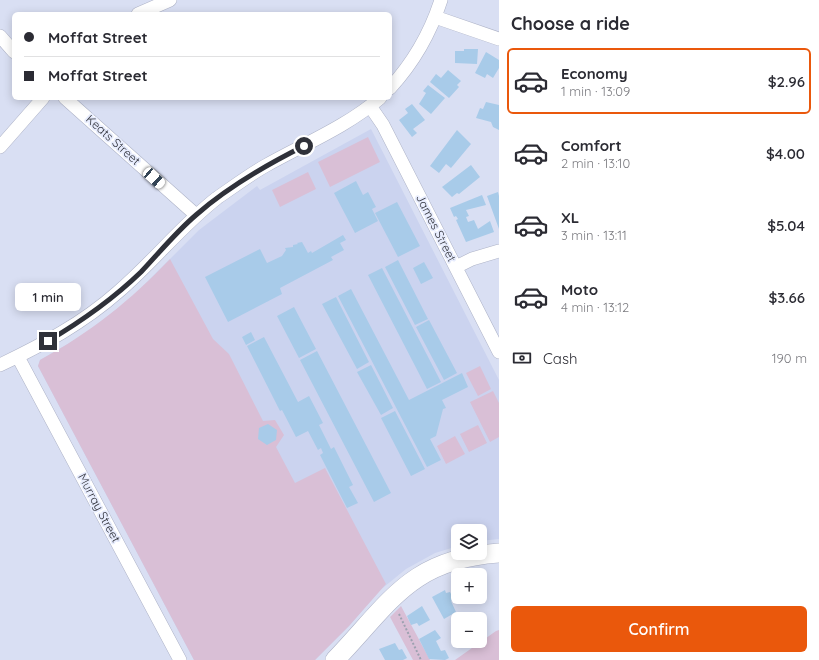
<!DOCTYPE html>
<meta charset="utf-8">
<style>
:root{--surface:#fff;--page:#f7f7f7;--text:#2b2b33;--muted:#7c7c81;--line:#e1e1e2;--accent:#ea580c}
body{margin:0;font-family:Quicksand,sans-serif;background:var(--page);color:var(--text);height:100vh;display:flex;flex-direction:column;font-size:15px;white-space:nowrap}
*{box-sizing:border-box;margin:0}
p{font-size:13px;color:var(--muted)}
.icon{flex:none;width:22px;height:22px;fill:none;stroke:currentColor;stroke-width:2;stroke-linecap:round;stroke-linejoin:round}
.map{position:relative;flex:1;overflow:hidden}
.side{display:flex;flex-direction:column;background:var(--surface);width:320px}
.side>*{flex:none}
.guide{position:absolute;left:12px;top:12px;width:380px;height:88px;border-radius:6px;box-shadow:0 2px 10px #0003;display:grid;align-content:center;height:88px;padding:0 12px;background:var(--surface)}
.controls{position:absolute;left:451px;top:524px;display:grid;gap:8px}
.controls a{display:grid;place-items:center;width:36px;height:36px;border-radius:6px;background:var(--surface);box-shadow:0 2px 10px #0003;font-size:20px}
.end{position:absolute;width:18px;height:18px;margin:-9px;border:5px solid #2f3139;background:#fff;box-shadow:0 0 0 2px #fff}
.from{border-radius:50%}
.bubble{position:absolute;height:28px;border-radius:6px;background:var(--surface);box-shadow:0 2px 10px #0003;font-size:13px;font-weight:600;line-height:28px;text-align:center}
.car{position:absolute;width:12px;height:24px;margin:-12px -6px;border-radius:5px;box-shadow:0 0 3px 1px #0007;background:linear-gradient(#fff 24%,#345 0 40%,#fff 0 76%,#345 0 86%,#fff 0)}
.guide b{display:flex;align-items:center;gap:14px;height:38px;font-size:15px}
.guide b+b{border-top:1px solid var(--line)}
.guide i{width:10px;height:10px;background:var(--text)}
ul{padding:0;list-style:none}
li{display:flex;align-items:center;gap:12px;height:66px;margin:0 8px 6px;padding:0 4px;border:2px solid transparent;border-radius:6px}
li div{flex:1}
li b{display:block;font-size:15px}
li em{font-style:normal;font-weight:600}
li.active{border-color:var(--accent)}
li>.icon{width:36px;height:36px;stroke-width:1.5}
h2{padding:0 12px;font-size:18px;line-height:48px}
.pay{display:flex;align-items:center;gap:10px;height:44px;padding:0 12px;font-size:15px}
.pay p{margin-inline-start:auto}
.button{display:flex;gap:8px;margin-top:auto;padding:8px 12px}
.button a{flex:1;height:46px;border-radius:6px;background:var(--accent);color:#fff;font-size:16px;font-weight:600;line-height:46px;text-align:center}
main{display:flex;flex:1;min-height:0}
.map>svg:first-child{display:block}
.built{fill:#cbd3ef}
.green{fill:#d9bfd6}
.building{fill:#a8cbe9}
.lines{fill:none;stroke-linecap:round;stroke-linejoin:round}
.street-casing{stroke:#aeb3c7;stroke-width:14}
.secondary-casing{stroke:#aeb3c7;stroke-width:20}
.path{stroke:#9ca1b0;stroke-width:2;stroke-dasharray:2 2;stroke-linecap:butt}
.street{stroke:#fff;stroke-width:13}
.secondary{stroke:#fff;stroke-width:19}
.route{stroke:#2f3139;stroke-width:5}
.labels{text-anchor:middle;stroke-width:3.5;stroke-linejoin:round;paint-order:stroke}
.street-label{font-size:12px;fill:#2f3139;stroke:#e7ecfd}
</style>
<main>
<div class="map">
<svg width="499" height="660" viewBox="0 0 499 660">
<rect width="100%" height="100%" fill="#d9dff3"/>
<path class="built" d="M371,129L499,380V539L480,541V531H458V546L435,553L406,569L379,591L349,626L315,660H194L38,366L40,360L80,337L129,300L199,230L257,186L260,190Z"/>
<path class="green" d="M368,137L380,162L330,187L318,162Z
M308,172L316,189L280,207L272,190Z
M170,259L213,339L229,354L263,421L275,420L284,435L276,447L295,483L325,468L386,584L349,626L315,660H194L38,366L40,360C90,333 131,300 170,259Z
M480,366L491,389L478,396L466,373Z
M493,391L499,403V437L490,442L470,402Z
M478,425L487,443L469,452L460,434Z
M455,436L465,454L446,464L437,446Z
M401,606L430,660H413L390,617Z
M499,630V660H455L496,631Z"/>
<path class="building" d="M464,49H478L477,64L455,63V51H464Z
M486,52L499,60V68L493,78L487,74L485,78L475,73Z
M448,70L461,81L457,85L459,87L449,98L430,82L436,74L441,78Z
M428,85L445,98L431,114L419,104L426,93L423,91Z
M486,102L499,105V130L493,127L491,122L476,118L480,108L483,109Z
M412,104L425,120L413,129L417,133L412,137L399,120L408,113L405,109Z
M457,130L471,144L451,168L446,164L439,173L430,166Z
M471,165L480,177L459,194L457,193L452,197L442,187Z
M356,181L363,195L368,192L376,207L372,209L378,221L355,233L334,193Z
M498,192L499,196V229L487,196Z
M482,195L486,205L466,210L469,216L466,217L468,222L474,220L478,229L490,221L494,232L466,242L456,220L458,219L456,216L454,217L450,208Z
M397,202L420,246L398,257L375,213Z
M343,235L346,240L340,243L344,250L331,257L333,260L280,288L282,294L228,322L205,277L260,249L267,263L282,256L286,250L285,248L293,247V245L298,244L297,243L302,242L308,253L311,251L312,253Z
M398,260L428,319L415,325L385,267Z
M424,262L433,278L421,284L413,268Z
M382,268L441,382L427,389L368,275Z
M351,289L409,400L462,373L468,387L442,400L446,408L443,409L436,436L430,439L441,460L427,467L338,296Z
M336,297L369,362L357,369L322,304Z
M294,307L316,349L299,358L277,316Z
M429,320L457,373L444,380L416,327Z
M251,332L255,340L246,345L242,337Z
M264,337L298,402L309,396L323,423L319,425L331,449L334,447L353,485L349,487L358,503L347,508L320,455L323,453L321,448L318,450L308,431L296,437L282,410L280,411L247,346Z
M317,351L391,493L374,502L300,360Z
M371,365L393,408L381,415L357,372Z
M395,411L425,469L411,476L381,418Z
M268,424L277,430L276,440L267,445L258,439L259,428Z
M445,590L446,593L450,592L454,600L451,601L456,612L444,619L432,597Z
M422,606L430,620L419,626L417,623L411,625L407,616Z
M435,630L441,638L436,641L441,651L445,650L449,658L445,660L429,659L419,639Z
M395,643L399,650L402,649L407,658L403,660H385L379,649Z"/>
<g class="lines">
<defs>
<path id="street" d="M138,14L170,0
M435,17L499,39
M0,36L14,52
M390,88C413,63 431,31 441,0
M65,98L196,215
M370,106L383,125L499,352
M0,147L43,98
M456,267L472,259L499,251
M18,357L180,660
M0,365C42,345 83,323 118,292C153,262 181,226 217,198C233,187 249,175 265,166C304,144 346,127 380,98"/>
<path id="secondary" d="M335,660C390,603 410,559 499,553"/>
</defs>
<use href="#street" class="street-casing"/>
<use href="#secondary" class="secondary-casing"/>
<path class="path" d="M399,614L421,660"/>
<use href="#street" class="street"/>
<use href="#secondary" class="secondary"/>
</g>
<g class="lines">
<path class="route" d="M48,341C82,321 113,299 141,272C159,253 176,232 196,215C228,187 266,165 304,146"/>
</g>
<g class="labels">
<g class="street-label">
<text transform="translate(113 140) rotate(42)" y="4">Keats Street</text>
<text transform="translate(436 228) rotate(63)" y="4">James Street</text>
<text transform="translate(99 508) rotate(62)" y="4">Murray Street</text>
</g>
</g>
</svg>
<div class="controls">
<a><svg class="icon" aria-label="layers" viewBox="0 0 24 24"><path d="M12 4l9 5-9 5-9-5zM3 14l9 5 9-5"/></svg></a>
<a>+</a>
<a>−</a>
</div>
<i class="end from" style="left:304px;top:146px"></i>
<i class="end" style="left:48px;top:341px"></i>
<div class="bubble" style="left:15px;top:283px;width:66px">1 min</div>
<i class="car" style="left:154px;top:178px;rotate:132deg"></i>
<div class="guide">
<b><i class="from"></i>Moffat Street</b>
<b><i></i>Moffat Street</b>
</div>
</div>
<section class="side">
<h2>Choose a ride</h2>
<ul>
<li class="active"><svg class="icon" aria-label="car" viewBox="0 0 24 24"><path d="M5 17H2v-5l4-1 3-4h7l3 4 3 1v5h-3M9 17h6M6 11h13"/><circle cx="7" cy="17" r="2"/><circle cx="17" cy="17" r="2"/></svg><div><b>Economy</b><p>1 min · 13:09</p></div><em>$2.96</em></li>
<li><svg class="icon" aria-label="car" viewBox="0 0 24 24"><path d="M5 17H2v-5l4-1 3-4h7l3 4 3 1v5h-3M9 17h6M6 11h13"/><circle cx="7" cy="17" r="2"/><circle cx="17" cy="17" r="2"/></svg><div><b>Comfort</b><p>2 min · 13:10</p></div><em>$4.00</em></li>
<li><svg class="icon" aria-label="car" viewBox="0 0 24 24"><path d="M5 17H2v-5l4-1 3-4h7l3 4 3 1v5h-3M9 17h6M6 11h13"/><circle cx="7" cy="17" r="2"/><circle cx="17" cy="17" r="2"/></svg><div><b>XL</b><p>3 min · 13:11</p></div><em>$5.04</em></li>
<li><svg class="icon" aria-label="car" viewBox="0 0 24 24"><path d="M5 17H2v-5l4-1 3-4h7l3 4 3 1v5h-3M9 17h6M6 11h13"/><circle cx="7" cy="17" r="2"/><circle cx="17" cy="17" r="2"/></svg><div><b>Moto</b><p>4 min · 13:12</p></div><em>$3.66</em></li>
</ul>
<div class="pay"><svg class="icon" aria-label="cash" viewBox="0 0 24 24"><path d="M3 7h18v10H3z"/><circle cx="12" cy="12" r="2"/></svg>Cash<p>190 m</p></div>
<div class="button"><a>Confirm</a></div>
</section>
</main>
